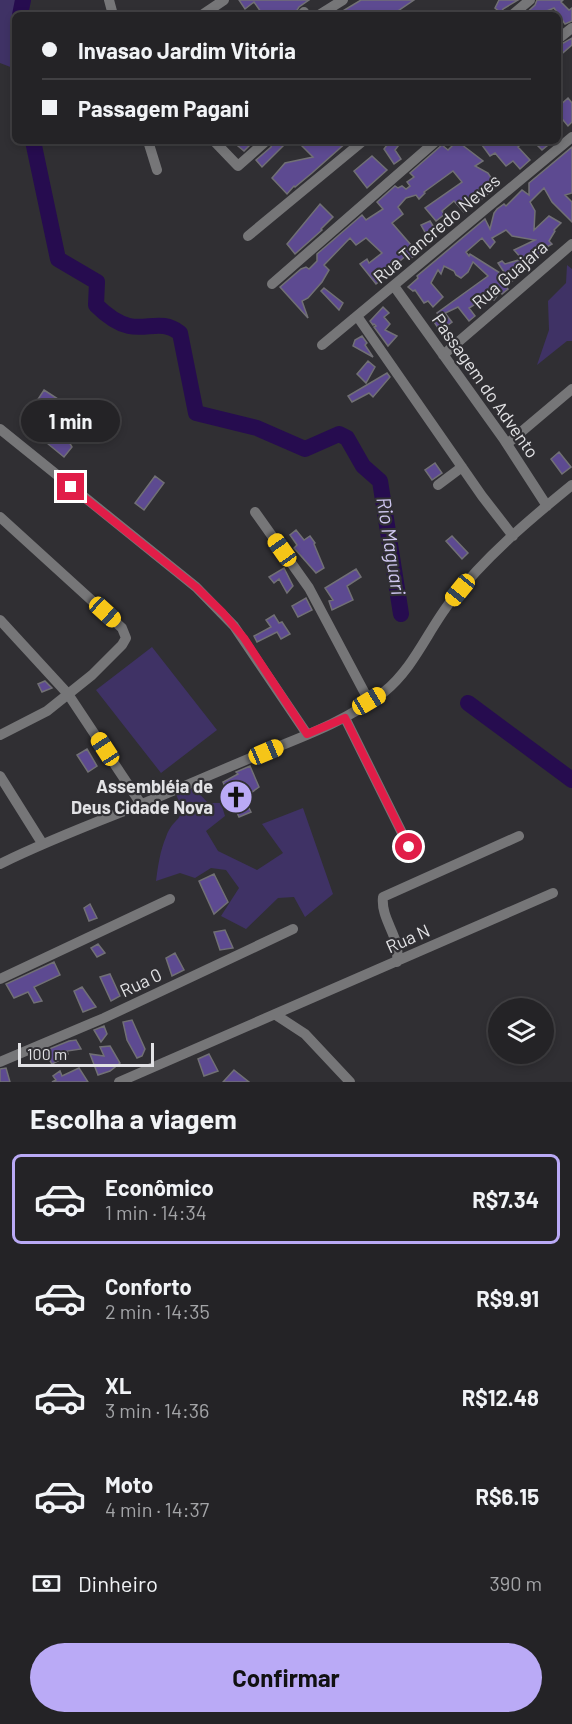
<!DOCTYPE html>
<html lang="pt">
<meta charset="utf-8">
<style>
:root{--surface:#242326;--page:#2c2b2e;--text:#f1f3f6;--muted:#a3a4a7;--line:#414043;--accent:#baaaf6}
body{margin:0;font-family:Barlow,sans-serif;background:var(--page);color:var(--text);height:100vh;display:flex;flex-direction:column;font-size:22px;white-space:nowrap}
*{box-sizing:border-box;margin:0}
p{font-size:20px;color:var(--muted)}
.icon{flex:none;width:33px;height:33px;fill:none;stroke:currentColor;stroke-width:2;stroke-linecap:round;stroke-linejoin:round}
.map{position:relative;height:1082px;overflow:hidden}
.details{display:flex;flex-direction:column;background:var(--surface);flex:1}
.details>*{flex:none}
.hud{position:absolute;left:12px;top:12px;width:549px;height:132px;border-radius:9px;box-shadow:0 3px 9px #0003,0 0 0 2px var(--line);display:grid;align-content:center;height:132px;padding:0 30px;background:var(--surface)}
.fabs{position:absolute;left:488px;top:998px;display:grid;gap:12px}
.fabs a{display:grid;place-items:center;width:66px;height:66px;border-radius:50%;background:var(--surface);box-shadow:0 3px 9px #0003,0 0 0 2px var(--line);font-size:30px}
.scale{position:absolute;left:18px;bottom:15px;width:136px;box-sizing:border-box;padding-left:6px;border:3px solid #e2e2e5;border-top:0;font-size:16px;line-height:21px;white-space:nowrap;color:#e2e2e5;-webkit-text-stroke:4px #302f33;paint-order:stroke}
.end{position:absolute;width:27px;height:27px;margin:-14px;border:8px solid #e11d48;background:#fff;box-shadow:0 0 0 3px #fff}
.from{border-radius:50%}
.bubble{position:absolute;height:42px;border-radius:21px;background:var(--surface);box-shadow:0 3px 9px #0003,0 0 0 2px var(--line);font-size:20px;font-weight:700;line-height:42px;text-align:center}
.car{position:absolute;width:18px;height:36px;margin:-18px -9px;border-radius:8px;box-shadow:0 0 4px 2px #0007;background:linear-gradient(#f5c518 24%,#345 0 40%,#f5c518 0 76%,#345 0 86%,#f5c518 0)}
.hud b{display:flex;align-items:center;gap:21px;height:57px;font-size:22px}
.hud b+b{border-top:2px solid var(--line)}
.hud i{width:15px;height:15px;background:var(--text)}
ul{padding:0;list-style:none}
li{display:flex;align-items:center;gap:18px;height:90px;margin:0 12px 9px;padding:0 18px;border:3px solid transparent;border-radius:9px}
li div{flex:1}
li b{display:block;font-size:22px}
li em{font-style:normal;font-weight:700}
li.on{border-color:var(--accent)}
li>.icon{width:54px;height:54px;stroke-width:1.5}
h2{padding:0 30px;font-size:27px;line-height:72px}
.pay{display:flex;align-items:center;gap:15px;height:66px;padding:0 30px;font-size:22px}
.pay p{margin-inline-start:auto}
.primary-button{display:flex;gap:12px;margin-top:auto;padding:12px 30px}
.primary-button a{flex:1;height:69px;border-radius:36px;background:var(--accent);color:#111;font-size:24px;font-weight:700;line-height:69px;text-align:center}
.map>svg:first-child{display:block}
.green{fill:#3f3265}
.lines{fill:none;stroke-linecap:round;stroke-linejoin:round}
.river{stroke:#260c4f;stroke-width:16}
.building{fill:#5d4a91;stroke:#717075;stroke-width:1.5;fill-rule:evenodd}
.minor{stroke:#767678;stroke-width:10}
.route{stroke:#e11d48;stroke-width:8}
.labels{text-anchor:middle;stroke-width:4.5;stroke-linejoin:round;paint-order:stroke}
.street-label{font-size:18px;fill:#e2e2e5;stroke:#302f33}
.poi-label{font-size:18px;font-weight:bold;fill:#e2e2e5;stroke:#302f33;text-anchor:end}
.water-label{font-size:20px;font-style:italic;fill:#cfc7f0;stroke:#302f33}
</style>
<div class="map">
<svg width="572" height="1082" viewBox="0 0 572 1082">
<rect width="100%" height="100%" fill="#302f33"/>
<path class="green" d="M0,0H25L24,15H15V66L13,68L0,63Z
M567,265L572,269V341H567L537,365L549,330L548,301L566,283Z
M152,647L217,730L161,773L96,690Z
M194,788L208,803H221L225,816L206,831L218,851L257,870L283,853L262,824L303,808L333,894L305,917L294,897L278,898L246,929L221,916L239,888L226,870L211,868L195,878L180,873L156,881C158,866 160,851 166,837C174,814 188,824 176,794Z"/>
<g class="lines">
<path class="river" d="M20,15L23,0
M33,141L58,259L97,282L96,305C105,314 116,323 129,326C148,330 162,319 180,333L196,413L257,428L305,449L339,434L347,438L363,466L380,481L401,614
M468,703L572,780"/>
</g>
<path class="building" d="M239,0H309L299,7L294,15H259L261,12L254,2L245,9Z
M361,0H414L398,11L401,15H336Z
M499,0H518L503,9L501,13L495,8Z
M537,0H563L561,2L569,10L572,8V21L565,24L554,8L537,15H524L535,5Z
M572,38V45L558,57V46Z
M568,98L572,103V122L568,126L558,114V107Z
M232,141H247L251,144L244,151Z
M273,141H280L284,145L262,167L256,160L271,147Z
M305,141H348L312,173L295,187L294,186L287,194L272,178L285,163L313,157L301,145Z
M390,141H402L395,150L401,159L394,164L384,149Z
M457,141L483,161L475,166L488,173L496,185L489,193L479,201L478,199L464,212L454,201L442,211L445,214L436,221L425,208L462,182L453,171L424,192L425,193L419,199L416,195L406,198L398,207L403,214L392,223L418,253L410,259L407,255L381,277L382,279L376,284L360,264L367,259L369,263L382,253L366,238L356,245L350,238L324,265L329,270L322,282L308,298L302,301L308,318L280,287L301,269L306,267L309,269L317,261V254L362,215L366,220L383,209L377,202L395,186L398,188L402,186L406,189L410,186L407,182L414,177L410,173L442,145L448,150Z
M479,141H524L518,147L530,160L520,169L513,161L506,166L495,153L490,156Z
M533,141H553L542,150Z
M572,147V193L565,195L572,202V222L552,202L544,188L530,202L535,211L534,230L549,216L561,223L554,230L555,231L549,241L552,244L545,248V252L533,258L534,260L527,265L526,263L514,275L516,278L506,286L508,289L502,294L500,292L494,300L490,295L469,308L475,316L469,321L458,307L439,316L437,313L488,276L473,262L468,272L461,278L456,275L454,271L444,266L441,274L438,270L431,283L443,297L433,307L428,301L424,303L415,290L413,291L408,287L418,278L417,276L485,219L490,229L494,213L497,209L504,204L506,206L522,190L529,195V183ZM506,230L512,236L535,240L514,250L522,259L505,264L502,261L498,263L508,278L470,254L469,256L466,252L482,238L490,248L495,242L492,238Z
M372,156L387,170L367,188L354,171Z
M320,204L333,217L321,229L322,230L295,254L287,244Z
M430,221L435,229L426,234L421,225Z
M324,288L343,303L339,310L321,291Z
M383,307L389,313L384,317L390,324L385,330L397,336L388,346L374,327L376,326L374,324L373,325L370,321Z
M445,313L452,322L440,331L434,322Z
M362,336L367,343L365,345L373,357L353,346L355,340Z
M368,361L375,367L366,383L357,374Z
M387,373L390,377L373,397L369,393L352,402L348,396Z
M44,390L61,401L48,421L31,410Z
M53,425L58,432V441L69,442L72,447L64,457L42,439Z
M559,452L571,467L562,474L551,459Z
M435,463L442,473L432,480L425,470Z
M155,476L164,483L144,510L135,503Z
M296,530L304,540L310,536L315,543L314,544L324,568L316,573L294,548L297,545L290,535Z
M452,536L468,553L462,559L446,541Z
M284,568L293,586L287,593L279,579L274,583L269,577Z
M356,569L361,577L347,586L353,600L332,610L329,601L333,600L325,588Z
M306,598L312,610L298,617L292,606Z
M274,615L279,623L282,622L290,634L281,639L277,632L257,642L254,636L271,627L266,620Z
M45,681L52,688L42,692L38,684Z
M87,749L97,766L88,772L77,755Z
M250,766L259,787L244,798L251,812L239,817L223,782L238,774L236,772Z
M214,874L228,902L214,914L199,881Z
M90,904L97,918L89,921L84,908Z
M225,930L233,948L220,950L214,932Z
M98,944L105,953L97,957L91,948Z
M175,953L184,970L172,976L166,958Z
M54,962L60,975L34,987L42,1001L34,1003L28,992L14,998L6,984Z
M110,974L120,996L111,1001L100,977Z
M82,987L96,1007L83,1012L74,991Z
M132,1020L145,1049L142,1056L137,1058L127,1040L123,1022Z
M104,1026L107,1034L101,1042L94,1030Z
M76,1040L81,1049L67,1051L68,1054L58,1056L60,1060L52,1064L44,1051L69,1041Z
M110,1046L120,1063L110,1071L98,1075L90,1054L104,1056L100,1047Z
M209,1054L218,1071L204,1076L198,1059Z
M6,1068L10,1082H0V1069Z
M79,1068L88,1082H52L56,1080L53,1076L60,1071L62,1076Z
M234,1070L249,1082H223Z"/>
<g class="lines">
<path class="minor" d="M109,0L113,15
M202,15L224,0
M301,15L304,12L306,15
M319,15L343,0
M512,15L530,0
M558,39L572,28
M148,141L157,170
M214,141L238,166L266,141
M248,236L363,141
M272,284L436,141
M394,286L503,438L547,506
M357,316L482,496L513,536
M322,345L572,137
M443,355L572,244
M0,429L196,587L234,626L307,734
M507,444L572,389
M438,485L462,467
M255,512L309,588L369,701
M0,517L122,628L126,638L122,645L92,675L47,711L0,735
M0,620L68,694L141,804
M345,718L409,847
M0,776L42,843
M0,864C46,841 94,823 142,804C180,788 217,772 255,756C299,738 346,722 384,692C414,668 428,630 451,601C485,557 529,520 572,485
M397,962C397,957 398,951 397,946C393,929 381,915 383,897L519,836
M0,979L170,899
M276,1015L305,1034L350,1082
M0,1062L104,1018L293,929
M119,1082L553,893"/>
</g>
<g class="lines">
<path class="route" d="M71,487L196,587L223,613L244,638L307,734L345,718L409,847"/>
</g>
<defs>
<symbol id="church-disc" viewBox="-11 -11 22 22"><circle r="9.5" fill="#baaaf6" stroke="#302f33"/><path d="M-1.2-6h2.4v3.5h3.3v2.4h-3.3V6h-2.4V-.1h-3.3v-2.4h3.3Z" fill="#111"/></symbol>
</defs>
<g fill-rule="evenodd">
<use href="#church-disc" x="217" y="778" width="38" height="38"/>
</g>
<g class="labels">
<g class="street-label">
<text transform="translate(437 229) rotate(-40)" y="6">Rua Tancredo Neves</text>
<text transform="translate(510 275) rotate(-41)" y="6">Rua Guajara</text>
<text transform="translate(485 386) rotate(55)" y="6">Passagem do Advento</text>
<text transform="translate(408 939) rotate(-24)" y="6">Rua N</text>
<text transform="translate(141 983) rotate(-25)" y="6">Rua 0</text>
</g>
<g class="poi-label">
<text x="213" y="793">Assembléia de<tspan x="213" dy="21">Deus Cidade Nova</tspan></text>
</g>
<g class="water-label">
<text transform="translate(391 546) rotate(81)" y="7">Rio Maguari</text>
</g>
</g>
</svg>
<div class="fabs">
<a><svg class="icon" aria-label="layers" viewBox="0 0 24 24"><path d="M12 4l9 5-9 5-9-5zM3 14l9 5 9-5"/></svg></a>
</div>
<div class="scale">100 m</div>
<i class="end from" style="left:409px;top:847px"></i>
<i class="end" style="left:71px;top:487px"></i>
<div class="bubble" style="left:21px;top:400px;width:99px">1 min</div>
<i class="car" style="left:282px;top:550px;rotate:325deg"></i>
<i class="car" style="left:460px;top:590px;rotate:219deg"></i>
<i class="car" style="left:105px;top:612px;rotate:132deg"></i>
<i class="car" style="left:369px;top:701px;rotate:59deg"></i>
<i class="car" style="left:105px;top:749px;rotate:327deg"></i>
<i class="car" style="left:266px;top:752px;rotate:67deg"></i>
<div class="hud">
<b><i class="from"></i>Invasao Jardim Vitória</b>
<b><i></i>Passagem Pagani</b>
</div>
</div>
<section class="details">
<h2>Escolha a viagem</h2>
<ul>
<li class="on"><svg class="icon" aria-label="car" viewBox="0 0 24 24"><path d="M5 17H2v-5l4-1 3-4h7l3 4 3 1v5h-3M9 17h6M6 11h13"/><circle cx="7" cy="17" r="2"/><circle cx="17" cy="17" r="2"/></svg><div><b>Econômico</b><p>1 min · 14:34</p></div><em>R$7.34</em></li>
<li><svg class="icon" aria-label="car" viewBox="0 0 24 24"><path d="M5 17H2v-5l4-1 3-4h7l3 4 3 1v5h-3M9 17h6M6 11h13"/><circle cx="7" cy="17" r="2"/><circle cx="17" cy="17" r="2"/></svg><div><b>Conforto</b><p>2 min · 14:35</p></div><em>R$9.91</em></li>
<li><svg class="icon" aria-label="car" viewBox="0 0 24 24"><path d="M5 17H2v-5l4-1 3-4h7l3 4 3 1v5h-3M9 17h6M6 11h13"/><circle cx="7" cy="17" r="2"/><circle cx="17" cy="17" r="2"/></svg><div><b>XL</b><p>3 min · 14:36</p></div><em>R$12.48</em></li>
<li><svg class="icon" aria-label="car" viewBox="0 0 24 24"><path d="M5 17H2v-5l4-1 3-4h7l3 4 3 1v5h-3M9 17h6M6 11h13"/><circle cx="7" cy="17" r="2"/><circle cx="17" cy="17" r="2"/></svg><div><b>Moto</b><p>4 min · 14:37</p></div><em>R$6.15</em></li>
</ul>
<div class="pay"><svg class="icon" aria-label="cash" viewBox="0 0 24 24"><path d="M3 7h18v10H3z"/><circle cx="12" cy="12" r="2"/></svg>Dinheiro<p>390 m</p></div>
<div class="primary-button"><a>Confirmar</a></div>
</section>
